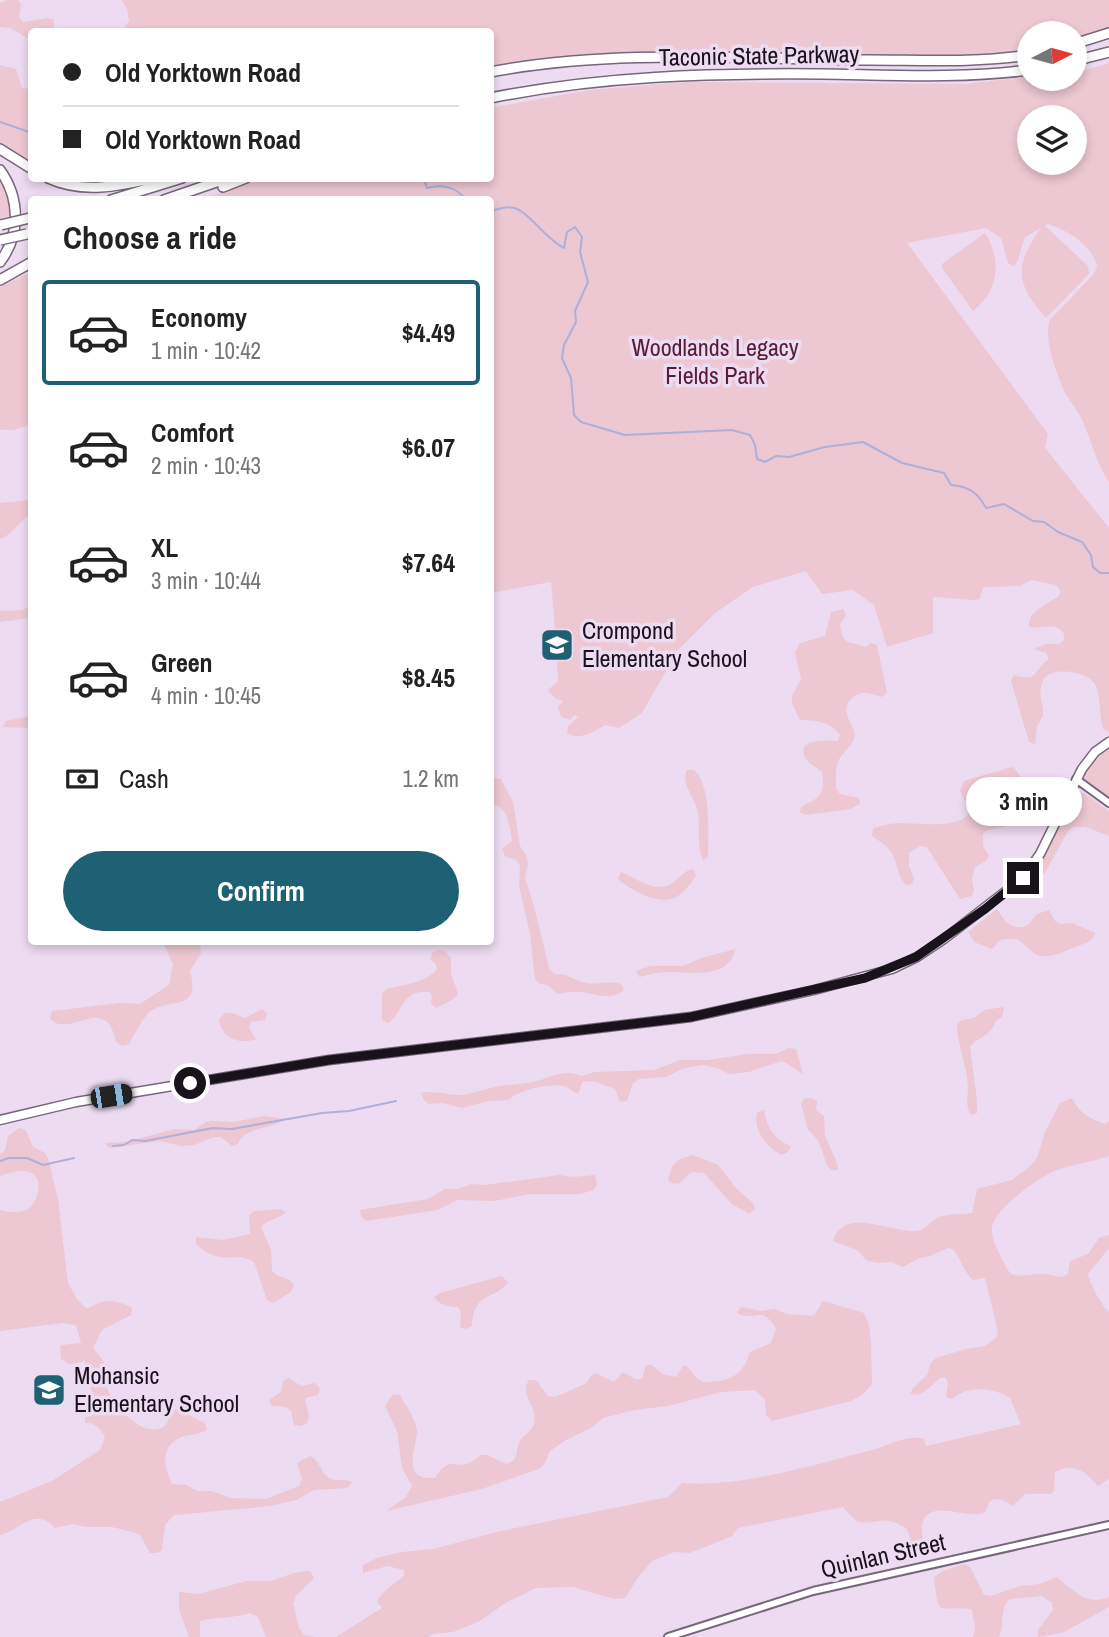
<!DOCTYPE html>
<meta charset="utf-8">
<style>
:root{--surface:#fff;--page:#f2f2f2;--text:#222;--muted:#767676;--line:#e0e0e0;--accent:#1e6074}
body{margin:0;font-family:"Archivo Narrow",sans-serif;background:var(--page);color:var(--text);height:100vh;display:flex;flex-direction:column;font-size:26px;white-space:nowrap}
*{box-sizing:border-box;margin:0}
p{font-size:23px;color:var(--muted)}
.icon{flex:none;width:38px;height:38px;fill:none;stroke:currentColor;stroke-width:2;stroke-linecap:round;stroke-linejoin:round}
.map{position:relative;flex:1;overflow:hidden}
.side{position:absolute;left:28px;top:196px;width:466px;height:749px;display:flex;flex-direction:column;background:var(--surface);border-radius:7px;box-shadow:0 4px 10px #0003}
.side>*{flex:none}
.hud{position:absolute;left:28px;top:28px;width:466px;height:154px;border-radius:7px;box-shadow:0 4px 10px #0003;display:grid;align-content:center;height:154px;padding:0 35px;background:var(--surface)}
.needle{width:46px;rotate:84deg}
.tools{position:absolute;left:1017px;top:21px;display:grid;gap:14px}
.tools a{display:grid;place-items:center;width:70px;height:70px;border-radius:50%;background:var(--surface);box-shadow:0 4px 10px #0003;font-size:35px}
.end{position:absolute;width:32px;height:32px;margin:-16px;border:9px solid #18121a;background:#fff;box-shadow:0 0 0 4px #fff}
.from{border-radius:50%}
.bubble{position:absolute;height:49px;border-radius:24px;background:var(--surface);box-shadow:0 4px 10px #0003;font-size:23px;font-weight:700;line-height:49px;text-align:center}
.car{position:absolute;width:21px;height:42px;margin:-21px -10px;border-radius:9px;box-shadow:0 0 5px 2px #0007;background:linear-gradient(#222 24%,#8ab4d8 0 40%,#222 0 76%,#8ab4d8 0 86%,#222 0)}
.hud b{display:flex;align-items:center;gap:24px;height:66px;font-size:26px}
.hud b+b{border-top:2px solid var(--line)}
.hud i{width:18px;height:18px;background:var(--text)}
ul{padding:0;list-style:none}
li{display:flex;align-items:center;gap:21px;height:105px;margin:0 14px 10px;padding:0 21px;border:4px solid transparent;border-radius:7px}
li div{flex:1}
li b{display:block;font-size:26px}
li em{font-style:normal;font-weight:700}
li.active{border-color:var(--accent)}
li>.icon{width:63px;height:63px;stroke-width:1.5}
h2{padding:0 35px;font-size:32px;line-height:84px}
.pay{display:flex;align-items:center;gap:18px;height:77px;padding:0 35px;font-size:26px}
.pay p{margin-inline-start:auto}
.primary-button{display:flex;gap:14px;margin-top:auto;padding:14px 35px}
.primary-button a{flex:1;height:80px;border-radius:42px;background:var(--accent);color:#fff;font-size:28px;font-weight:700;line-height:80px;text-align:center}
.map>svg:first-child{display:block}
.green{fill:#edc7d2;fill-rule:evenodd}
.lines{fill:none;stroke-linecap:round;stroke-linejoin:round}
.stream{stroke:#adb0db;stroke-width:2}
.minor-casing{stroke:#76677a;stroke-width:10}
.major-casing{stroke:#76677a;stroke-width:11}
.highway-casing{stroke:#76677a;stroke-width:12}
.minor{stroke:#fff;stroke-width:6}
.major{stroke:#fff;stroke-width:8}
.highway{stroke:#fff;stroke-width:9}
.highway-bridge-casing{stroke:#76677a;stroke-width:12;stroke-linecap:butt}
.highway-bridge{stroke:#fff;stroke-width:9}
.route{stroke:#18121a;stroke-width:9}
.labels{text-anchor:middle;stroke-width:7;stroke-linejoin:round;paint-order:stroke}
.street-label{font-size:24px;fill:#18121a;stroke:#eddbf1}
.park-label{font-size:24px;fill:#581d34;stroke:#eddbf1}
.poi-label{font-size:24px;fill:#18121a;stroke:#eddbf1;text-anchor:start}
</style>
<div class="map">
<svg width="1109" height="1637" viewBox="0 0 1109 1637">
<rect width="100%" height="100%" fill="#eddbf1"/>
<path class="green" d="M7,0H18L21,5L19,17L23,22L48,18L54,20V31L32,32L31,40L10,28L0,27V3Z
M122,0H1109V28L1075,39L1074,33H1029V49L992,54C825,63 656,39 490,67V32H121L129,21L127,9Z
M1109,63V482C1096,463 1092,442 1083,422C1079,412 1071,403 1066,394C1057,376 1043,339 1050,320L1093,275L1097,267C1093,246 1068,230 1048,224L1045,226L1088,266L1089,274L1046,318C1015,283 1014,266 1041,228L1025,237L1017,262L1014,266L1008,263L1001,238L986,228L907,243L1048,434L1045,447L1050,454L1109,528V732L1103,729C1099,715 1101,700 1096,686C1090,671 1052,666 1044,679C1036,692 1044,703 1043,716L1037,726L1035,744L1029,742L1011,681L1014,675C1039,683 1031,672 1049,659L1046,653L1034,649L1046,644H1059L1064,640V634C1054,620 1042,630 1029,627C1028,611 1047,604 1059,596L1060,590L1056,585L1031,580L1020,586L984,587L979,599L973,600L933,597V633L887,647L874,605L853,590L822,594L806,571L753,587L715,613L678,650L642,713L619,728L605,725C593,732 581,741 567,733L568,726L578,717L575,715L570,720L561,717L558,707L563,701L555,698L548,690L558,681L557,659L570,658L568,639H556L551,582L490,593V200L203,199L262,179L490,178V108L589,90L687,82L967,84L1029,76V79H1074L1075,71L1077,73ZM1029,117H1074V163H1029Z
M0,65L16,69L22,88L31,89V166L0,146Z
M0,178L11,200L13,215L0,218Z
M54,179H140L97,185Z
M985,233C1002,261 999,290 973,311L942,268V264Z
M31,272V425L13,430H0V287Z
M31,500V515C19,520 14,534 0,539V503Z
M31,605V618L0,622V611L23,610Z
M843,609L846,615L840,625L843,638L848,642L866,647L871,643L877,645L887,693L882,697C871,694 860,689 851,699C837,714 859,727 854,739C851,748 841,753 838,762C835,769 836,781 836,789L840,794L859,798L860,804L850,809L806,815L800,813L801,807C821,797 825,795 822,772C817,767 808,764 805,757C795,738 828,741 838,741L840,735C829,721 816,720 800,720L792,703V696L801,679L795,653L800,643L825,636L831,612Z
M31,716V728L3,727L6,721Z
M1109,748V797L1082,777L1093,761Z
M1012,767C1026,775 1026,802 1028,817L1012,825L988,830L983,834V846L989,856L986,861L975,867L972,879L974,891L972,896L960,899L930,852L926,847L920,846L909,853V866L914,878L912,884L906,885C897,876 898,862 891,852C887,845 879,841 872,836L873,829C901,814 945,835 968,815V808L960,790L964,781Z
M687,770H694C712,787 708,832 708,857L703,860C695,841 702,823 696,806C692,794 681,783 687,770Z
M493,778L501,779L513,802L520,846L527,857L528,864L525,878L534,906L549,968L554,974C569,973 573,980 586,983C598,985 609,980 621,984L624,990C610,1002 595,993 580,992C573,991 565,993 557,994L548,985L540,984L535,979L530,933L519,886L520,866L517,860L505,856L502,849L512,841C509,825 509,806 490,804V780Z
M1078,792L1084,793L1109,811V836L1086,827H1073L1068,831L1045,873L1039,874L1034,870L1063,820L1073,796Z
M693,869L696,876C691,883 683,894 676,897C658,906 631,890 618,879L621,872C637,879 658,895 674,882C681,876 684,871 693,869Z
M997,909C1005,922 1013,932 1028,925L1037,914L1049,910L1055,921L1060,924L1072,923L1095,933C1091,943 1086,943 1078,946C1066,950 1047,962 1034,953C1019,941 1023,937 1000,940L992,949L974,942L968,932Z
M163,942H200L201,953L190,971C201,1012 173,997 151,1011C142,1018 135,1034 129,1044L122,1046L116,1042C106,991 68,1041 50,1018L52,1011L120,1003L140,1004L169,985L173,964Z
M735,949C729,981 690,971 667,972C658,972 648,975 639,977L636,971L650,966H683L702,958Z
M438,950L445,951L451,958V973L458,994L454,999L436,1008L431,1004L432,997L430,992C400,989 405,1012 388,1023L382,1020V994L386,989C402,985 426,983 437,969L435,963L430,959L432,953Z
M1004,1007L1002,1017C993,1021 996,1025 990,1031C984,1038 975,1039 970,1047L977,1100V1113L971,1115C965,1106 968,1097 968,1087C967,1065 957,1045 957,1024L962,1020L974,1018L984,1010Z
M262,1009L267,1013L265,1020L251,1022L249,1028L256,1039C239,1045 221,1038 219,1019L225,1013H232L245,1018Z
M789,1048L796,1049L803,1074C795,1070 791,1064 781,1061L749,1072L729,1074L717,1068L703,1065L684,1068L666,1077L639,1079L633,1083L627,1101L620,1102L615,1089L596,1082L583,1081L578,1094C572,1091 569,1087 563,1086C548,1084 520,1089 509,1100L489,1101L462,1108L443,1103L429,1104L424,1100L421,1093C434,1090 446,1095 459,1095C470,1095 480,1090 491,1088C505,1084 520,1085 534,1082C548,1078 566,1068 581,1076L594,1072L654,1070L680,1060H707L748,1054H776Z
M811,1098L817,1101L816,1110L824,1116L825,1136L837,1163L838,1170H831L827,1165L818,1140L808,1130L801,1104L804,1099Z
M1072,1098C1080,1114 1089,1118 1105,1124L1109,1121V1156C1092,1162 1073,1164 1057,1170C1039,1177 996,1207 992,1227C991,1236 995,1245 999,1253C1013,1283 1012,1275 1040,1274C1048,1273 1054,1277 1062,1277L1068,1274L1070,1261L1088,1254L1099,1238L1109,1235V1248L1088,1274C1090,1284 1101,1305 1109,1312V1479L1098,1486C1086,1472 1075,1462 1055,1472L1054,1490L1051,1494H1025L1013,1506C1005,1501 1000,1497 990,1501L985,1512C968,1521 933,1498 923,1521C920,1529 925,1540 923,1549L917,1551L913,1546L907,1529C883,1513 880,1525 857,1522L843,1507L738,1528L732,1536L700,1549L689,1553L674,1552L652,1561L639,1576L625,1598L614,1599L573,1587L536,1588L507,1602L478,1622L453,1632L433,1634L428,1637H336L382,1608L377,1602C383,1589 395,1585 404,1575V1570L387,1566L363,1573V1565L377,1558L402,1552L434,1549L496,1532L668,1497L682,1483C740,1488 816,1464 872,1450C889,1446 907,1434 924,1439L926,1446L1021,1424L1010,1398C991,1387 970,1385 952,1399L946,1397L948,1384L946,1378H940C931,1385 922,1398 910,1394L913,1388L927,1375L931,1363L936,1358L966,1349L985,1346L996,1338L998,1332L985,1278L973,1280C964,1273 961,1258 953,1249L948,1248L930,1256L919,1258L903,1267L891,1262L878,1263L866,1260L857,1250L833,1241C844,1205 893,1234 917,1231C927,1230 930,1221 939,1217C949,1214 962,1214 972,1213L977,1189L1012,1180L1029,1167L1037,1158L1045,1132L1060,1103Z
M764,1110C768,1129 773,1139 791,1146L788,1152L782,1155C767,1148 753,1130 757,1113Z
M264,1116L285,1119C272,1130 244,1126 238,1144L232,1146L221,1137H214L194,1145L181,1146L160,1141L109,1148L105,1143L127,1142L174,1129L194,1130L206,1122L212,1121L234,1122Z
M19,1128L26,1130L33,1147L45,1153L48,1158L58,1199L68,1283L77,1299L87,1309C104,1299 115,1299 132,1308L131,1315L102,1330L93,1348C97,1353 103,1359 105,1366C108,1373 104,1380 107,1388C113,1405 141,1437 161,1428C172,1423 167,1409 184,1406L192,1417L205,1423L207,1430C198,1435 188,1434 179,1438C159,1449 165,1468 172,1484L186,1485L198,1491H211L231,1498L266,1499L299,1486L302,1479L297,1463L310,1456C320,1460 320,1472 329,1478C336,1482 344,1478 352,1482L348,1488L314,1490L296,1500L271,1506L174,1515L165,1525L162,1550L157,1553H150L140,1535L133,1532L112,1527H86L73,1524L55,1528C35,1506 20,1530 0,1535V1502L52,1481L100,1450L105,1437C100,1429 96,1422 85,1423V1417L92,1416L96,1410L84,1359L82,1362L69,1364L61,1359L60,1347L62,1345L81,1343L76,1325L63,1323L0,1331V1210C8,1212 20,1214 28,1209C37,1203 44,1181 33,1174C23,1167 10,1173 0,1176V1155L5,1150L8,1136Z
M693,1155L718,1165L736,1188L753,1203L755,1209L749,1214L732,1204L704,1173L691,1172L680,1183L674,1184L668,1181C673,1161 675,1160 693,1155Z
M559,1175L573,1177L595,1175L597,1184L594,1190L580,1194H530L494,1201L457,1200L438,1210L366,1221L361,1217L360,1210L428,1199L445,1189H458L471,1184L485,1185Z
M280,1209L286,1212C278,1220 269,1218 261,1227L271,1250L272,1271L277,1275L290,1280L294,1286L291,1292L273,1303L267,1300L254,1262C239,1254 236,1259 221,1257C211,1256 203,1250 196,1244V1237L223,1240L250,1234L249,1215L254,1211Z
M502,1276L508,1283C492,1301 474,1291 472,1326L466,1329L460,1327L461,1313L458,1307C447,1306 440,1306 434,1297L440,1293Z
M823,1301L864,1313L869,1325L871,1344L872,1384L863,1394L851,1401L772,1421L766,1415L765,1400L755,1390L721,1392L668,1406L634,1410L603,1418L591,1428L566,1440L550,1451L545,1463L541,1468L482,1489L386,1511L405,1498L412,1486L402,1468L397,1431L385,1406L393,1394L400,1395C405,1405 416,1419 417,1431C417,1448 399,1480 435,1478C453,1449 457,1478 480,1455H487L506,1464C519,1460 515,1454 519,1443C521,1437 530,1433 533,1426C541,1409 518,1395 529,1380H536L548,1396L555,1397L587,1383L590,1377L596,1373L614,1382L623,1372L635,1379H642L646,1365H652L662,1374L676,1377L684,1365C692,1369 693,1377 701,1381C706,1383 713,1381 718,1381C736,1379 745,1369 750,1352L771,1343L776,1329C761,1303 757,1323 737,1313L741,1307L761,1311L775,1309L787,1314L814,1316Z
M289,1378L301,1386L315,1383L320,1388L318,1395L305,1398L309,1417L307,1423L301,1426L294,1425L291,1411L286,1407L272,1406L269,1400L281,1392L283,1381Z
M965,1564L970,1567L984,1595L991,1596L1020,1586L1040,1584L1057,1577C1073,1590 1087,1607 1109,1597V1607L1062,1633L1038,1637V1630L1053,1610L1052,1603L1042,1596L1010,1599C999,1609 1005,1624 999,1637H973L975,1629L972,1609C937,1605 939,1620 934,1577L945,1570Z
M310,1571L314,1578L296,1596L293,1604L299,1628L304,1635L315,1637H266L258,1617L250,1613C233,1619 217,1616 200,1621V1637H189L179,1609V1592L199,1594L246,1581H271L294,1573Z"/>
<g class="lines">
<path class="stream" d="M0,122L32,133
M423,178L427,188C442,184 457,187 466,200
M490,211C499,209 509,205 517,209C530,214 546,239 564,248L567,232L575,227L582,237L580,252L588,282L575,311L576,322L564,345L562,358L571,378L574,415L581,422L625,435L732,430L750,435L755,445L757,459L765,462L776,456L789,457L825,447L863,442L902,463L944,473L951,485C969,486 978,493 986,508L1004,504L1033,521L1044,522L1058,532L1082,542L1091,555L1093,567L1100,573H1109
M113,1146L124,1145L132,1140L145,1141L213,1128L232,1129L322,1113L349,1111L396,1101
M0,1161L9,1158H27L43,1165L74,1158"/>
<defs>
<path id="minor" d="M1076,779L1109,803
M668,1637L813,1591L1109,1525"/>
<path id="major" d="M0,1120L76,1102L329,1060L691,1017L814,990L892,969L917,957L944,939L1023,878L1040,854L1082,769L1095,752L1109,742"/>
<path id="highway" d="M1074,44L1109,33
M1074,61L1109,52
M490,72C614,49 743,59 869,60C922,60 976,63 1029,55
M490,98C600,76 710,73 822,74C891,75 961,79 1029,70
M0,149L32,169
M0,170C20,198 21,234 0,262
M48,178C83,194 119,186 154,178
M223,187L246,178
M111,200L182,178
M164,200L228,178
M0,280L32,262"/>
</defs>
<use href="#minor" class="minor-casing"/>
<use href="#major" class="major-casing"/>
<use href="#highway" class="highway-casing"/>
<use href="#minor" class="minor"/>
<use href="#major" class="major"/>
<use href="#highway" class="highway"/>
<defs>
<path id="highway-bridge" d="M1,225L30,218
M0,240L27,234"/>
</defs>
<use href="#highway-bridge" class="highway-bridge-casing"/>
<use href="#highway-bridge" class="highway-bridge"/>
</g>
<g class="lines">
<path class="route" d="M190,1083L329,1060L691,1017L865,978L916,957L985,909L1023,878"/>
</g>
<defs>
<symbol id="school-square" viewBox="-11 -11 22 22"><rect x="-9" y="-9" width="18" height="18" rx="4" fill="#1e6074" stroke="#eddbf1"/><path d="M0-5L7-2L0 1L-7-2ZM-4 1L0 2.5L4 1V4Q0 6-4 4Z" fill="#fff"/></symbol>
</defs>
<g fill-rule="evenodd">
<use href="#school-square" x="538" y="626" width="38" height="38"/>
<use href="#school-square" x="30" y="1371" width="38" height="38"/>
</g>
<g class="labels">
<g class="street-label">
<text transform="translate(759 56) rotate(-1)" y="8">Taconic State Parkway</text>
<text transform="translate(883 1556) rotate(-13)" y="8">Quinlan Street</text>
</g>
<g class="park-label">
<text x="715" y="356">Woodlands Legacy<tspan x="715" dy="28">Fields Park</tspan></text>
</g>
<g class="poi-label">
<text x="582" y="639">Crompond<tspan x="582" dy="28">Elementary School</tspan></text>
<text x="74" y="1384">Mohansic<tspan x="74" dy="28">Elementary School</tspan></text>
</g>
</g>
</svg>
<div class="tools">
<a><svg class="needle" viewBox="-14 -14 28 28"><path d="M0-13l5 13h-10z" fill="#e53935"/><path d="M0 13l5-13h-10z" fill="#767676"/></svg></a>
<a><svg class="icon" aria-label="layers" viewBox="0 0 24 24"><path d="M12 4l9 5-9 5-9-5zM3 14l9 5 9-5"/></svg></a>
</div>
<i class="end from" style="left:190px;top:1083px"></i>
<i class="end" style="left:1023px;top:878px"></i>
<div class="bubble" style="left:966px;top:777px;width:116px">3 min</div>
<i class="car" style="left:111px;top:1096px;rotate:81deg"></i>
<div class="hud">
<b><i class="from"></i>Old Yorktown Road</b>
<b><i></i>Old Yorktown Road</b>
</div>
<section class="side">
<h2>Choose a ride</h2>
<ul>
<li class="active"><svg class="icon" aria-label="car" viewBox="0 0 24 24"><path d="M5 17H2v-5l4-1 3-4h7l3 4 3 1v5h-3M9 17h6M6 11h13"/><circle cx="7" cy="17" r="2"/><circle cx="17" cy="17" r="2"/></svg><div><b>Economy</b><p>1 min · 10:42</p></div><em>$4.49</em></li>
<li><svg class="icon" aria-label="car" viewBox="0 0 24 24"><path d="M5 17H2v-5l4-1 3-4h7l3 4 3 1v5h-3M9 17h6M6 11h13"/><circle cx="7" cy="17" r="2"/><circle cx="17" cy="17" r="2"/></svg><div><b>Comfort</b><p>2 min · 10:43</p></div><em>$6.07</em></li>
<li><svg class="icon" aria-label="car" viewBox="0 0 24 24"><path d="M5 17H2v-5l4-1 3-4h7l3 4 3 1v5h-3M9 17h6M6 11h13"/><circle cx="7" cy="17" r="2"/><circle cx="17" cy="17" r="2"/></svg><div><b>XL</b><p>3 min · 10:44</p></div><em>$7.64</em></li>
<li><svg class="icon" aria-label="car" viewBox="0 0 24 24"><path d="M5 17H2v-5l4-1 3-4h7l3 4 3 1v5h-3M9 17h6M6 11h13"/><circle cx="7" cy="17" r="2"/><circle cx="17" cy="17" r="2"/></svg><div><b>Green</b><p>4 min · 10:45</p></div><em>$8.45</em></li>
</ul>
<div class="pay"><svg class="icon" aria-label="cash" viewBox="0 0 24 24"><path d="M3 7h18v10H3z"/><circle cx="12" cy="12" r="2"/></svg>Cash<p>1.2 km</p></div>
<div class="primary-button"><a>Confirm</a></div>
</section>
</div>
